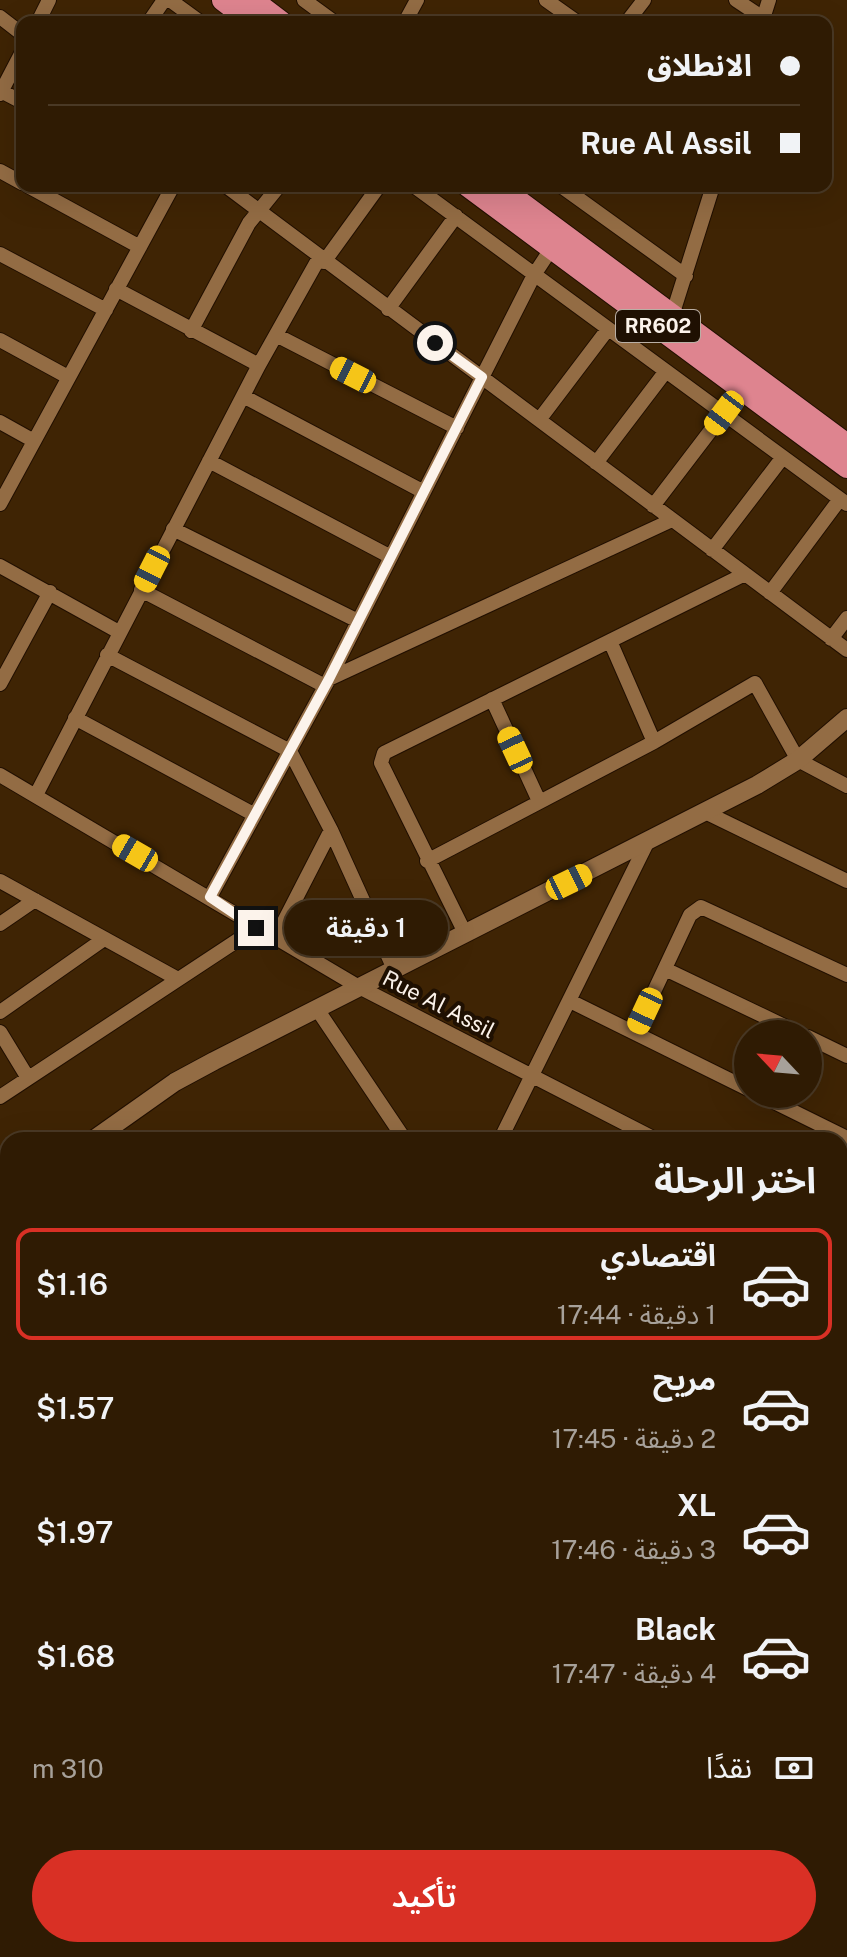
<!DOCTYPE html>
<html lang="ar">
<meta charset="utf-8">
<style>
:root{--surface:#2f1b03;--page:#37240d;--text:#f1f3f6;--muted:#a7a19a;--line:#4a3925;--accent:#d93025}
body{margin:0;font-family:"Public Sans","Noto Sans Arabic",sans-serif;background:var(--page);color:var(--text);direction:rtl;height:100vh;display:flex;flex-direction:column;font-size:30px;white-space:nowrap}
*{box-sizing:border-box;margin:0}
p{font-size:26px;color:var(--muted)}
.icon{flex:none;width:44px;height:44px;fill:none;stroke:currentColor;stroke-width:2;stroke-linecap:round;stroke-linejoin:round}
.map{position:relative;flex:1;overflow:hidden;direction:ltr}
.panel{position:absolute;left:0px;top:1132px;width:848px;height:826px;display:flex;flex-direction:column;background:var(--surface);border-radius:24px 24px 0 0;box-shadow:0 8px 32px #0002,0 0 0 2px var(--line);direction:rtl}
.panel>*{flex:none}
.top-card{position:absolute;left:16px;top:16px;width:816px;height:176px;border-radius:16px;box-shadow:0 8px 32px #0002,0 0 0 2px var(--line);direction:rtl;display:grid;align-content:center;height:176px;padding:0 32px;background:var(--surface)}
.needle{width:52px;rotate:296deg}
.tools{position:absolute;left:734px;top:1020px;display:grid;gap:16px}
.tools a{display:grid;place-items:center;width:88px;height:88px;border-radius:50%;background:var(--surface);box-shadow:0 8px 32px #0002,0 0 0 2px var(--line);font-size:40px}
.end{position:absolute;width:36px;height:36px;margin:-18px;border:10px solid #fcf3eb;background:#111;box-shadow:0 0 0 4px #111}
.from{border-radius:50%}
.bubble{position:absolute;height:56px;border-radius:28px;background:var(--surface);box-shadow:0 8px 32px #0002,0 0 0 2px var(--line);font-size:26px;font-weight:600;line-height:56px;text-align:center;direction:rtl}
.car{position:absolute;width:24px;height:48px;margin:-24px -12px;border-radius:10px;box-shadow:0 0 6px 2px #0007;background:linear-gradient(#f5c518 24%,#345 0 40%,#f5c518 0 76%,#345 0 86%,#f5c518 0)}
.top-card b{display:flex;align-items:center;gap:28px;height:76px;font-size:30px}
.top-card b+b{border-top:2px solid var(--line)}
.top-card i{width:20px;height:20px;background:var(--text)}
ul{padding:0;list-style:none}
li{display:flex;align-items:center;gap:24px;height:112px;margin:0 16px 12px;padding:0 16px;border:4px solid transparent;border-radius:16px}
li div{flex:1}
li b{display:block;font-size:30px}
li em{font-style:normal;font-weight:600}
li.active{border-color:var(--accent)}
li>.icon{width:72px;height:72px;stroke-width:1.5}
h2{padding:0 32px;font-size:36px;line-height:96px}
.pay{display:flex;align-items:center;gap:20px;height:88px;padding:0 32px;font-size:30px}
.pay p{margin-inline-start:auto}
.action{display:flex;gap:16px;margin-top:auto;padding:16px 32px}
.action a{flex:1;height:92px;border-radius:48px;background:var(--accent);color:#fff;font-size:32px;font-weight:600;line-height:92px;text-align:center}
.map>svg:first-child{display:block}
.lines{fill:none;stroke-linecap:round;stroke-linejoin:round}
.minor-casing{stroke:#210f00;stroke-width:16}
.tertiary-casing{stroke:#210f00;stroke-width:20}
.trunk-casing{stroke:#210f00;stroke-width:24}
.minor{stroke:#936c44;stroke-width:14}
.tertiary{stroke:#936c44;stroke-width:18}
.trunk{stroke:#de848f;stroke-width:22}
.route{stroke:#fcf3eb;stroke-width:10}
.labels{text-anchor:middle;stroke-width:8;stroke-linejoin:round;paint-order:stroke}
.shield{fill:#1f1002;stroke:#baafa5;stroke-width:2}
.shield-label{font-size:20px;font-weight:bold;fill:#fcf3eb}
.street-label{font-size:22px;fill:#fcf3eb;stroke:#1f1002}
</style>
<div class="map">
<svg width="847" height="1957" viewBox="0 0 847 1957">
<rect width="100%" height="100%" fill="#3f2404"/>
<g class="lines">
<defs>
<path id="minor" d="M170,0L200,22
M304,0L334,22
M546,0L577,22
M736,0L763,18
M0,17L22,34
M38,22L49,0
M149,22L164,0
M405,22L417,0
M627,22L644,0
M762,22L769,0
M1,91L22,102
M0,94L22,52
M0,171L22,183
M28,186L140,247
M226,186L847,650
M414,186L847,504
M561,186L686,276
M0,254L106,310
M324,262L379,186
M116,289L259,365
M388,309L456,216
M672,316L713,186
M191,331L249,223L279,186
M276,335L457,428
M0,340L68,377
M243,396L424,492
M539,420L608,329
M0,422L34,441
M209,461L391,557
M596,463L666,371
M0,504L173,186
M653,506L724,413
M173,529L358,621
M712,550L783,457
M0,566L119,632
M141,590L325,686
M770,593L840,499
M831,639L847,618
M610,641L654,742
M107,655L290,751L331,830L394,969
M329,679L672,520
M0,684L50,592
M492,699L539,801
M75,718L255,815
M0,775L359,987L657,1140
M36,795L259,365L319,258
M707,813L847,881
M427,861L654,742L755,683L798,760L847,786
M0,881L176,978
M210,897L329,679L534,275L555,243
M0,924L35,900
M465,933L381,763L384,753L745,574
M275,939L331,830
M665,969L801,1034
M570,1001L748,1089
M317,1009L405,1140
M0,1012L104,939
M0,1032L28,1078
M635,1032L690,915L701,907L847,975
M808,1037L847,1056
M758,1094L847,1138
M0,1097L256,928
M500,1140L647,843
M840,1174L847,1159
M840,1230L847,1233
M840,1343L847,1329
M0,1355L8,1373
M840,1433L847,1437
M840,1519L847,1518
M0,1573L8,1591
M0,1637L8,1626
M840,1641L847,1645
M840,1689L847,1674
M840,1715L847,1719
M840,1800L847,1811
M840,1825L847,1821
M840,1916L847,1912
M0,1931L8,1929
M247,1950L248,1957
M674,1950L679,1957
M781,1957L791,1950"/>
<path id="tertiary" d="M93,1140L175,1082L214,1061L757,785L798,760L847,718
M0,1235L8,1228"/>
<path id="trunk" d="M223,0L252,22
M252,0L281,22
M468,186L847,467
M498,186L847,445"/>
</defs>
<use href="#minor" class="minor-casing"/>
<use href="#tertiary" class="tertiary-casing"/>
<use href="#trunk" class="trunk-casing"/>
<use href="#minor" class="minor"/>
<use href="#tertiary" class="tertiary"/>
<use href="#trunk" class="trunk"/>
</g>
<g class="lines">
<path class="route" d="M256,928L210,897L329,679L482,377L435,343"/>
</g>
<g class="labels">
<rect class="shield" x="616" y="310" width="84" height="32" rx="6"/>
<g class="shield-label">
<text x="658" y="333">RR602</text>
</g>
<g class="street-label">
<text transform="translate(439 1004) rotate(27)" y="8">Rue Al Assil</text>
</g>
</g>
</svg>
<div class="tools">
<a><svg class="needle" viewBox="-14 -14 28 28"><path d="M0-13l5 13h-10z" fill="#e53935"/><path d="M0 13l5-13h-10z" fill="#a7a19a"/></svg></a>
</div>
<i class="end from" style="left:435px;top:343px"></i>
<i class="end" style="left:256px;top:928px"></i>
<div class="bubble" style="left:284px;top:900px;width:164px">1 دقيقة</div>
<i class="car" style="left:353px;top:375px;rotate:297deg"></i>
<i class="car" style="left:724px;top:413px;rotate:217deg"></i>
<i class="car" style="left:152px;top:569px;rotate:207deg"></i>
<i class="car" style="left:515px;top:750px;rotate:335deg"></i>
<i class="car" style="left:135px;top:853px;rotate:300deg"></i>
<i class="car" style="left:569px;top:882px;rotate:64deg"></i>
<i class="car" style="left:645px;top:1011px;rotate:205deg"></i>
<div class="top-card">
<b><i class="from"></i>الانطلاق</b>
<b><i></i>Rue Al Assil</b>
</div>
<section class="panel">
<h2>اختر الرحلة</h2>
<ul>
<li class="active"><svg class="icon" aria-label="car" viewBox="0 0 24 24"><path d="M5 17H2v-5l4-1 3-4h7l3 4 3 1v5h-3M9 17h6M6 11h13"/><circle cx="7" cy="17" r="2"/><circle cx="17" cy="17" r="2"/></svg><div><b>اقتصادي</b><p>1 دقيقة · 17:44</p></div><em>$1.16</em></li>
<li><svg class="icon" aria-label="car" viewBox="0 0 24 24"><path d="M5 17H2v-5l4-1 3-4h7l3 4 3 1v5h-3M9 17h6M6 11h13"/><circle cx="7" cy="17" r="2"/><circle cx="17" cy="17" r="2"/></svg><div><b>مريح</b><p>2 دقيقة · 17:45</p></div><em>$1.57</em></li>
<li><svg class="icon" aria-label="car" viewBox="0 0 24 24"><path d="M5 17H2v-5l4-1 3-4h7l3 4 3 1v5h-3M9 17h6M6 11h13"/><circle cx="7" cy="17" r="2"/><circle cx="17" cy="17" r="2"/></svg><div><b>XL</b><p>3 دقيقة · 17:46</p></div><em>$1.97</em></li>
<li><svg class="icon" aria-label="car" viewBox="0 0 24 24"><path d="M5 17H2v-5l4-1 3-4h7l3 4 3 1v5h-3M9 17h6M6 11h13"/><circle cx="7" cy="17" r="2"/><circle cx="17" cy="17" r="2"/></svg><div><b>Black</b><p>4 دقيقة · 17:47</p></div><em>$1.68</em></li>
</ul>
<div class="pay"><svg class="icon" aria-label="cash" viewBox="0 0 24 24"><path d="M3 7h18v10H3z"/><circle cx="12" cy="12" r="2"/></svg>نقدًا<p>310 m</p></div>
<div class="action"><a>تأكيد</a></div>
</section>
</div>
